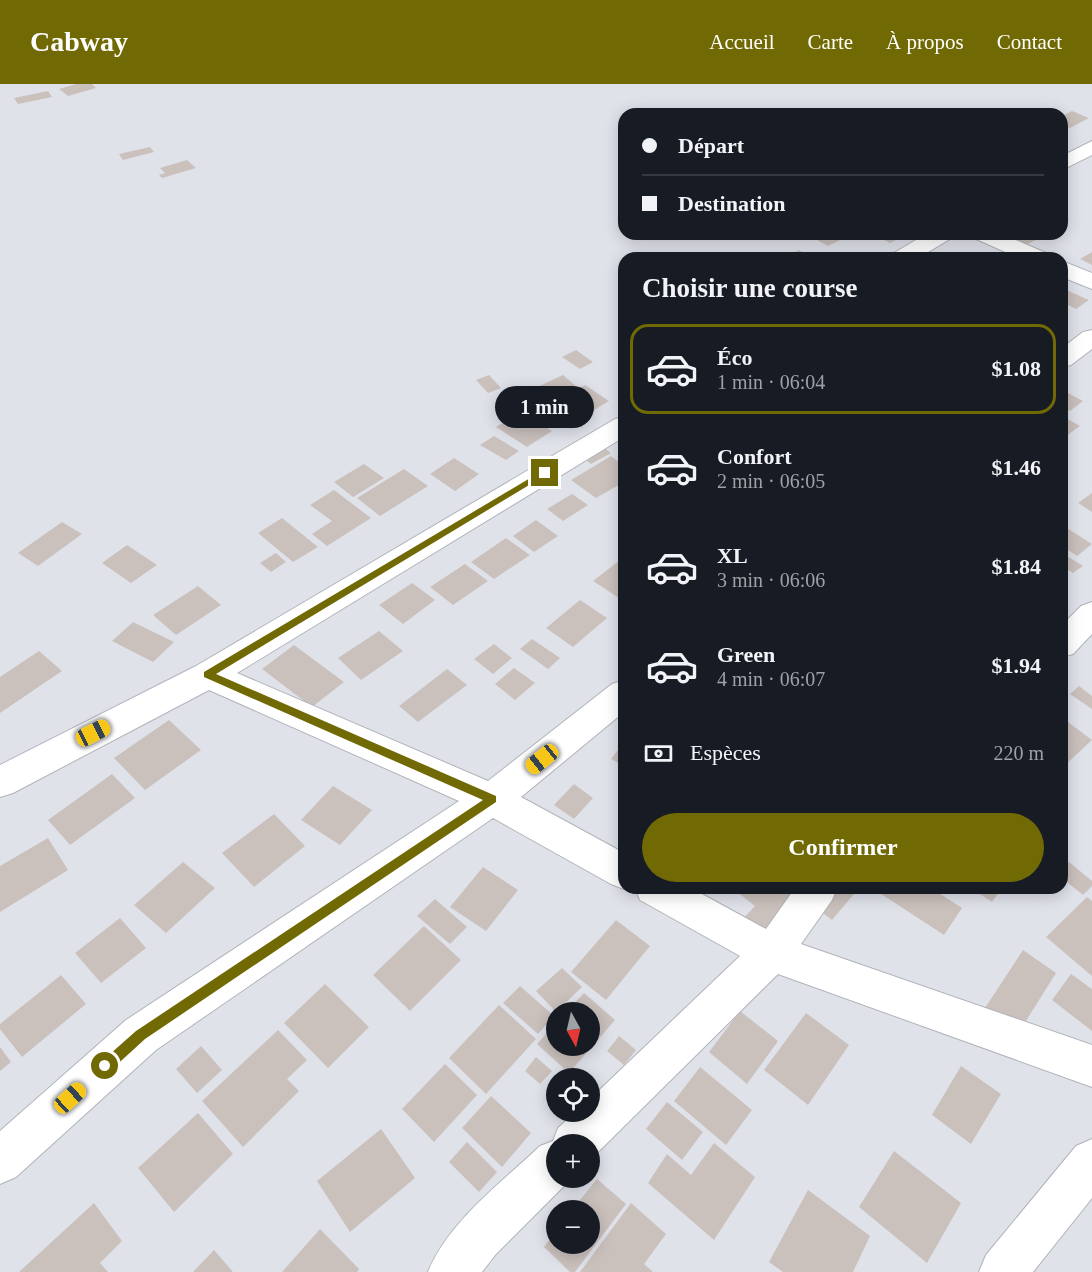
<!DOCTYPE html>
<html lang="fr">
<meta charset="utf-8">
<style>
:root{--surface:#171b24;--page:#242831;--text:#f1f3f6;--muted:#9ea1a6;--line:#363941;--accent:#716a04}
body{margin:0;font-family:Georgia,serif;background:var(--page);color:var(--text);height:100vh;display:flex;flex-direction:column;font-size:22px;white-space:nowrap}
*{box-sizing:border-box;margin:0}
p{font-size:20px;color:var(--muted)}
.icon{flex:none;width:33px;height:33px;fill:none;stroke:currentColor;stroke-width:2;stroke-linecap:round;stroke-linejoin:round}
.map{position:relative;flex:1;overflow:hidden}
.sheet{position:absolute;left:618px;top:168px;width:450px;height:642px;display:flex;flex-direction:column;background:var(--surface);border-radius:18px;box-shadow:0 3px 15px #0003}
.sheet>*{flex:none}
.hud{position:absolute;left:618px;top:24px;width:450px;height:132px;border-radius:18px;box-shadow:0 3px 15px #0003;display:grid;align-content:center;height:132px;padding:0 24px;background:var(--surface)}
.needle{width:39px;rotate:172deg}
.tools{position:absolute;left:546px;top:918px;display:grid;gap:12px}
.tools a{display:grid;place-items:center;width:54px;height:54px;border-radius:50%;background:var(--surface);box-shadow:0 3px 15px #0003;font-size:30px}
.end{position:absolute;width:27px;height:27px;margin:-14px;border:8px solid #716a04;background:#fff;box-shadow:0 0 0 3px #fff}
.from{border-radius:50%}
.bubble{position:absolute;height:42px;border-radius:21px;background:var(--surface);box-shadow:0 3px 15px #0003;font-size:20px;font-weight:600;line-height:42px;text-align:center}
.car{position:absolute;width:18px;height:36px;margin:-18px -9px;border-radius:8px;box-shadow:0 0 4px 2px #0007;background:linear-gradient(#f5c518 24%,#345 0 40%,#f5c518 0 76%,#345 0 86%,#f5c518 0)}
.hud b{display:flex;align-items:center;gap:21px;height:57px;font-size:22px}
.hud b+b{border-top:2px solid var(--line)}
.hud i{width:15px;height:15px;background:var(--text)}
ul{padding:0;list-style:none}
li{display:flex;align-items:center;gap:18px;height:90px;margin:0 12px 9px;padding:0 12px;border:3px solid transparent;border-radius:18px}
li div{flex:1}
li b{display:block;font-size:22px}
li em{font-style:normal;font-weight:600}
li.current{border-color:var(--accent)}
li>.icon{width:54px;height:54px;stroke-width:1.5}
h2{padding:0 24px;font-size:27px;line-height:72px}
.pay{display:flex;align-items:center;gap:15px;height:66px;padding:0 24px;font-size:22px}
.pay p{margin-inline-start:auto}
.action{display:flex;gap:12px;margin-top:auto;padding:12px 24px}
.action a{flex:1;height:69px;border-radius:36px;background:var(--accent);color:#fff;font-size:24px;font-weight:600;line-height:69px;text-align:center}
header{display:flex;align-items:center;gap:36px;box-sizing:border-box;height:84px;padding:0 30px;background:var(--accent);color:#fff}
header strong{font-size:28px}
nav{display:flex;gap:33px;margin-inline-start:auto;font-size:21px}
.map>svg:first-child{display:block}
.building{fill:#cac1bd}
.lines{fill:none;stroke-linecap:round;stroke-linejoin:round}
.minor-casing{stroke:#b1b3bb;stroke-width:2}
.minor{fill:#fff;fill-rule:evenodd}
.route{fill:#716a04}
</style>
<header>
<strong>Cabway</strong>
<nav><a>Accueil</a><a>Carte</a><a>À propos</a><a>Contact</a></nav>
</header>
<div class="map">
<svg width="1092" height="1188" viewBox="0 0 1092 1188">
<rect width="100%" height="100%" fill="#e0e2ea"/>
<path class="building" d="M76,0H92L96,4L68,12L59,5Z
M48,7L52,13L18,20L14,14Z
M1072,27L1089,34L1070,44L1062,41V32Z
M150,63L154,68L123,76L119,70Z
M187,76L196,84L162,94L159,91L165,89L160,84Z
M829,150H852L828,162L817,156Z
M873,150H896L902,153L890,159Z
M1021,150H1027L1038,155L1026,161L1012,155Z
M799,166L813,174L788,172Z
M1092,168V181L1080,175Z
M1062,204L1089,216L1076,225L1062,218Z
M576,266L593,278L580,285L562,273Z
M489,291L501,304L488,309L476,296Z
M563,291L577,303L548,317L533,305Z
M585,301L609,317L586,331L562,314Z
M1062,306L1083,317L1070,327L1062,323Z
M556,315L569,323L557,330L545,322Z
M522,327L552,347L527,363L496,343Z
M1062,332L1080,342L1062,355Z
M494,352L519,367L506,376L480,361Z
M598,359L611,369L591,380L578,370Z
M611,372L624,382V398L596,414L571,396Z
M454,374L479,390L455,407L430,390Z
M364,380L384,394L353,413L334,398Z
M404,385L428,402L380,432L357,414Z
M334,406L371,434L327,462L312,450L332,437L310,421Z
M1092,409V428L1078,419Z
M572,410L588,421L563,437L547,425Z
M282,434L318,463L293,478L258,449Z
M536,436L558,452L534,468L513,452Z
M62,438L82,450L38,482L18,469Z
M1062,441L1092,460L1077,472L1062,462Z
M506,454L530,471L494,495L471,478Z
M127,461L157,481L131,499L102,479Z
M276,469L286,478L271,488L260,479Z
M1062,469L1083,482L1073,489L1062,482Z
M624,473V510L619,514L593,497Z
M465,480L488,497L453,521L430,503Z
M412,499L435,516L403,540L379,521Z
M198,502L221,521L176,551L153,531Z
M580,516L607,534L573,563L546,544Z
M133,538L174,558L153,578L112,557Z
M379,547L403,567L361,596L338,574Z
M532,555L560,574L548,585L520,565Z
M494,560L512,574L493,590L474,575Z
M294,561L344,598L312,623L262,585Z
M39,567L62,587L0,629V593Z
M514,584L535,599L515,616L495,600Z
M447,585L467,601L418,638L399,622Z
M1079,602L1092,612V625L1070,610Z
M169,636L201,666L145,706L114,674Z
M1068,638L1092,656L1062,684V643Z
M624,658V682L611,675Z
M112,690L135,714L70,761L48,736Z
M574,700L593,714L574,735L554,721Z
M333,702L372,726L340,761L301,736Z
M274,730L305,762L254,803L222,769Z
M48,754L68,786L0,828V782Z
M183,778L215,804L166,849L134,821Z
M1069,778L1092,797V802L1083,811L1062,794V785Z
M483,783L518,806L486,847L450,823Z
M732,804H787L795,810L757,854L739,839L755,822Z
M829,804H859L832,836L813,822Z
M872,804H931L962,824L944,851Z
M971,804H1002L992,818Z
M1087,813L1092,817V892L1046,853Z
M435,815L467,843L450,860L417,832Z
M120,834L146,864L101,899L75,869Z
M616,836L650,862L606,916L571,888Z
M424,842L461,876L410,927L373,891Z
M1023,866L1056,889L1019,948L985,924Z
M562,884L582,903L556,928L536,907Z
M1071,890L1092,905V947L1052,916Z
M61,891L86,920L22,973L0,945V940Z
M325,900L369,943L328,984L284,939Z
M520,902L554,932L538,950L503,919Z
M584,909L615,936L569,989L537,960L556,939V962H590V928H566Z
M499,921L536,955L486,1010L449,974Z
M740,927L778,957L747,1000L709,968Z
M806,929L849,961L808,1021L764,986Z
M278,946L307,976L287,995L299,1007L243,1063L202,1017Z
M619,952L636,966L624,981L607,967Z
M201,962L222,986L197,1009L176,985Z
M0,963L11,978L0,987Z
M536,973L552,987L540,1000L525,987Z
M445,980L477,1011L434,1058L402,1025Z
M961,982L1001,1010L971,1060L932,1031Z
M700,983L752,1026L726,1061L674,1017Z
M491,1012L531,1049L502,1083L462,1044Z
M667,1018L703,1048L682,1076L646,1045Z
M198,1029L233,1070L174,1128L138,1084Z
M381,1045L415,1094L350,1148L317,1097Z
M467,1058L497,1088L479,1108L449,1078Z
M714,1059L755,1093L714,1156L648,1099L667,1070L691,1091Z
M894,1067L961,1119L927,1179L859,1123Z
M597,1095L626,1120L575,1188H570L544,1163L556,1147V1160H590V1126H572Z
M808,1106L870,1152L853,1188H783L769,1178Z
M94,1119L122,1157L100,1179L108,1188H19Z
M631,1119L666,1150L644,1180L653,1188H580Z
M320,1145L359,1185L357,1188H282Z
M214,1166L233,1188H193Z"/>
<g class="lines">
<defs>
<path id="minor" d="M1092,57V71L1062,86V72Z
M926,150H953L950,155L918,174H891L894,169Z
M973,150H1002L1046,169L1049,174H1019L976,155Z
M1062,177L1092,189V205L1062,193Z
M1092,246V265L1071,281L1062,283V264L1083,248Z
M624,333V353L237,589L488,697L612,600L624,596V628L521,713L624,769V804H627L624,805L611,800L493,734L156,966L16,1093L0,1100V1047L126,936L459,717L209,606L13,709L0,713V681L196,582L615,335Z
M1092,518V550L1073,570L1062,573V541L1081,522Z
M635,804H691L766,845L795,804H837L832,816L801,860L1092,961V1003L778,890L590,1076V1060H556V1094H572L496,1170L482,1188H428C449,1137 501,1099 540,1062L553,1057L558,1044L576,1028H590V1015L740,872L640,816Z
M1092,1055V1114L1033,1188H979L986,1171L1076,1062Z"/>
</defs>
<use href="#minor" class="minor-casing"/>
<use href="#minor" class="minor"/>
</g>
<path class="route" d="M542,387L549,389L216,590L496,712V718L145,955L110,987L105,989L101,987L99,982L101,978L136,947L483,716L204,593V588Z"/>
</svg>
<div class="tools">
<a><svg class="needle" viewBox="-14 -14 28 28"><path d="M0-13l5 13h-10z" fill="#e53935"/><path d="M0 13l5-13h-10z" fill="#9ea1a6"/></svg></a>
<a><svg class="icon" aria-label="locate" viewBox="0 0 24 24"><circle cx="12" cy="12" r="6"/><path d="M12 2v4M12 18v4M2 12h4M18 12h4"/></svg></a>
<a>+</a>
<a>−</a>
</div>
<i class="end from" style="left:105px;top:982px"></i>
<i class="end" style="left:545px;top:389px"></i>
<div class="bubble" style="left:495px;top:302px;width:99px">1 min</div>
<i class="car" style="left:93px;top:649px;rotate:63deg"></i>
<i class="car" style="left:542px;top:675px;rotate:231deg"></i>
<i class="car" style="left:70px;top:1014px;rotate:48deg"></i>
<div class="hud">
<b><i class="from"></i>Départ</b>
<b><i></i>Destination</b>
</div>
<section class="sheet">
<h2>Choisir une course</h2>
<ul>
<li class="current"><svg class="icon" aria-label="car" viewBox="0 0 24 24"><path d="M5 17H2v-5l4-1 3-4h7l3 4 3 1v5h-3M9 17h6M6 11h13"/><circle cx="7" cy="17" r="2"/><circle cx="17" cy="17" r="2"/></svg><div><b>Éco</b><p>1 min · 06:04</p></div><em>$1.08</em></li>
<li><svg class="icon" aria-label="car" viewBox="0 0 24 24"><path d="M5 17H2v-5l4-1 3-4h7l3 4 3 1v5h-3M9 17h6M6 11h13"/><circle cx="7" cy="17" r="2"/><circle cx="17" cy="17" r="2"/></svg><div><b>Confort</b><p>2 min · 06:05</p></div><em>$1.46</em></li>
<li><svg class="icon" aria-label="car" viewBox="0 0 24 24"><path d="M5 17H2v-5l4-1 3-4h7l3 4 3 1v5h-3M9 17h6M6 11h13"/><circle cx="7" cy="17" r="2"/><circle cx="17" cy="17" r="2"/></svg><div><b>XL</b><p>3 min · 06:06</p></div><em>$1.84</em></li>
<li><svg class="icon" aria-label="car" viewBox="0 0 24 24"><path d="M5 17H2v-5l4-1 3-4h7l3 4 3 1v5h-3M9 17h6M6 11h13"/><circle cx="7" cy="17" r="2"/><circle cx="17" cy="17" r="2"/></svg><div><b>Green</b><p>4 min · 06:07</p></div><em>$1.94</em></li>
</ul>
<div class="pay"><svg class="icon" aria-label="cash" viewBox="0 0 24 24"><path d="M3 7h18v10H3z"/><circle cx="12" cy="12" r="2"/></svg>Espèces<p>220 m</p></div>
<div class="action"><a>Confirmer</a></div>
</section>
</div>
